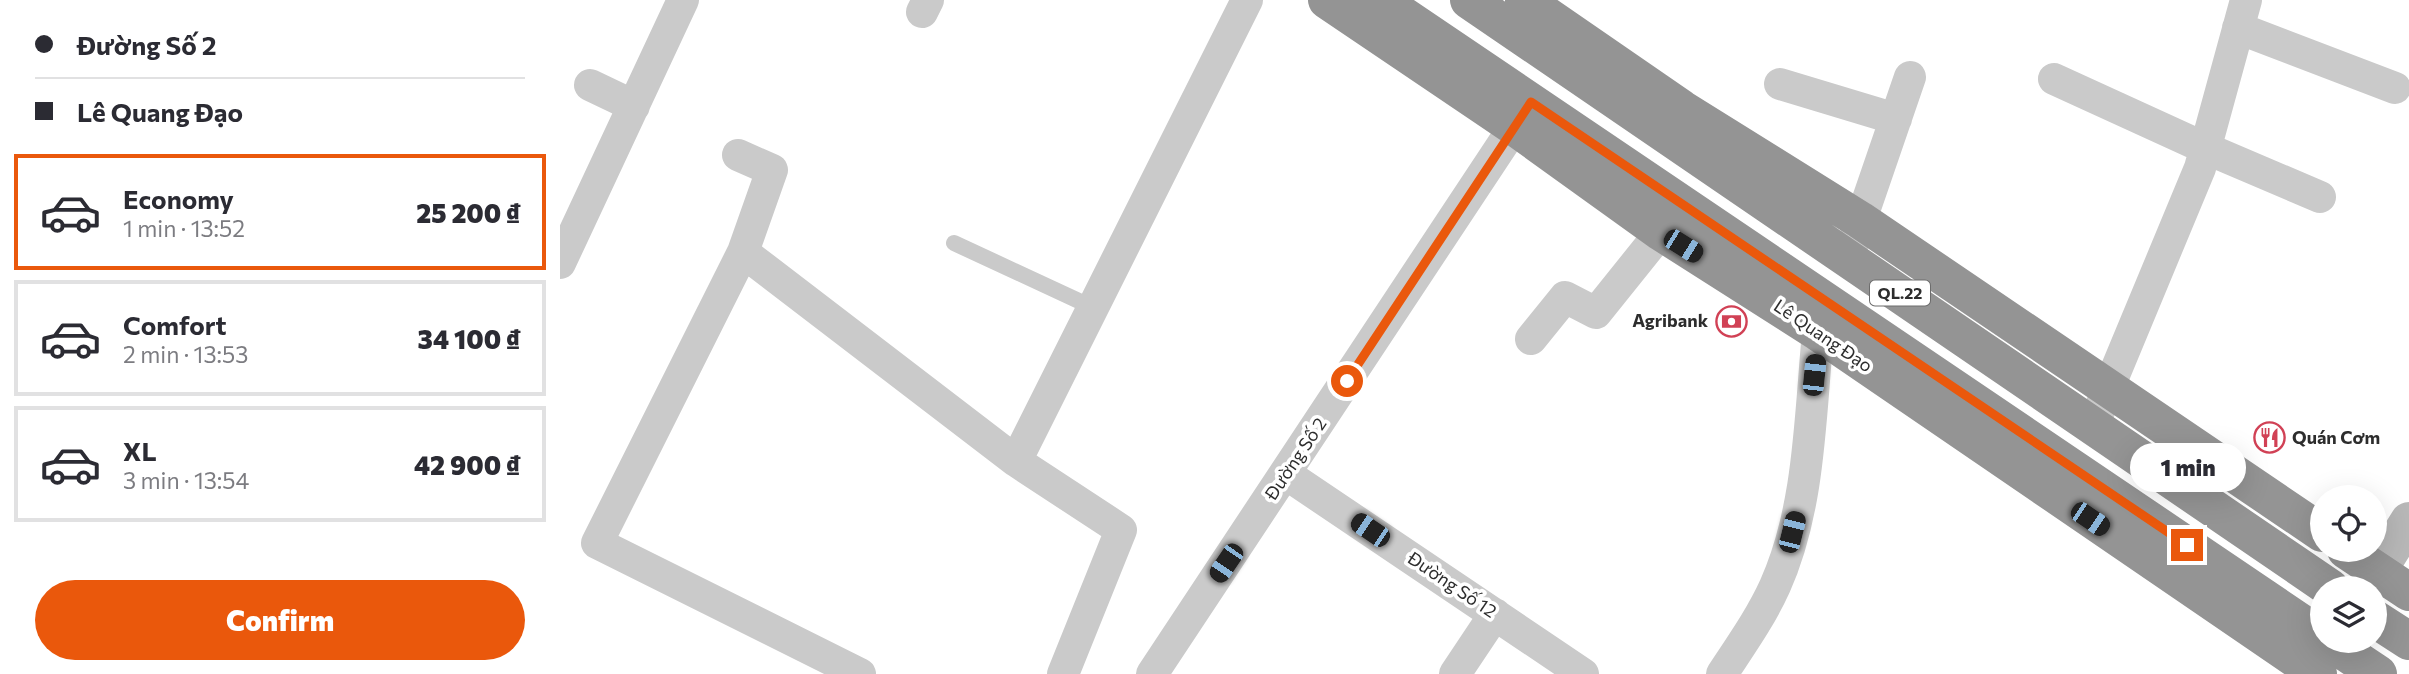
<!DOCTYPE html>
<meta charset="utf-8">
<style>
:root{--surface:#fff;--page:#f2f2f3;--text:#2b2b33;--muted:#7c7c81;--line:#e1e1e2;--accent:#ea580c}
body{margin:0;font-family:Commissioner,sans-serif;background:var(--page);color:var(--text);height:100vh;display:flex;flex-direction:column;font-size:26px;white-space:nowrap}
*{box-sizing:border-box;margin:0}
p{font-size:23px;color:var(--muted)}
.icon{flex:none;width:38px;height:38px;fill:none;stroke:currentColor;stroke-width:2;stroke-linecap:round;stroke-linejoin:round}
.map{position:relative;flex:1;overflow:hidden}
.sheet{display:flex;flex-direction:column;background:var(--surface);width:560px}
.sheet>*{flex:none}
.guide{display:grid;align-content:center;height:154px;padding:0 35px;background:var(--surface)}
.controls{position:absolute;left:1750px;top:485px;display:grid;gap:14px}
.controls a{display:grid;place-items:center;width:77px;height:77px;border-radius:50%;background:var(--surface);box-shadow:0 7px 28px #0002;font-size:35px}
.end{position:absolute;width:32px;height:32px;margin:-16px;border:9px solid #ea580c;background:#fff;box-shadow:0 0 0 4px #fff}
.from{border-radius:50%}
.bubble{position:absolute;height:49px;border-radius:24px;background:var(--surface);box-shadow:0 7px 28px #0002;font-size:23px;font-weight:800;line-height:49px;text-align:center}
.car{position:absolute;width:21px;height:42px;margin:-21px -10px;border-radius:9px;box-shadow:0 0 5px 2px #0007;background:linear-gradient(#222 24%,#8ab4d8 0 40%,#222 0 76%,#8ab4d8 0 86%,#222 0)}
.guide b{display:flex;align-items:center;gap:24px;height:66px;font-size:26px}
.guide b+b{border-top:2px solid var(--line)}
.guide i{width:18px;height:18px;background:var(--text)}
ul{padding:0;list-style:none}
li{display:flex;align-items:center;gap:21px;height:116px;margin:0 14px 10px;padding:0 21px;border:4px solid var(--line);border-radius:0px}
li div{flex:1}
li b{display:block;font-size:26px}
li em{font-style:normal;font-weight:800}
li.on{border-color:var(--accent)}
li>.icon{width:63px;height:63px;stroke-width:1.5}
.action{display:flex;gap:14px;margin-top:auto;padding:14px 35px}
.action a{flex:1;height:80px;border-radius:42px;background:var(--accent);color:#fff;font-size:28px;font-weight:800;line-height:80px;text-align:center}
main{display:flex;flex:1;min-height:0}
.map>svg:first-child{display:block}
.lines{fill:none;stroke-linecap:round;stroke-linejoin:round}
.lane{stroke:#cacaca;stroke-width:16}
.street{stroke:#cacaca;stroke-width:32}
.secondary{stroke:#b7b7b7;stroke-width:38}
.highway{stroke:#949494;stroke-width:38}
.route{stroke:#ea580c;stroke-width:9}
.labels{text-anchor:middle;stroke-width:7;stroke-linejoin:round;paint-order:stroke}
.shield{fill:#fff;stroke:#6c6c6c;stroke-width:2}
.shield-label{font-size:16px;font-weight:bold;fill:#2d2d2d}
.poi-label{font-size:18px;font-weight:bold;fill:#2d2d2d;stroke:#fff;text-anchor:end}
.street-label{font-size:18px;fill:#2d2d2d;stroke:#fff}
</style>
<main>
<section class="sheet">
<div class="guide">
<b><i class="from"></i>Đường Số 2</b>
<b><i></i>Lê Quang Đạo</b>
</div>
<ul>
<li class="on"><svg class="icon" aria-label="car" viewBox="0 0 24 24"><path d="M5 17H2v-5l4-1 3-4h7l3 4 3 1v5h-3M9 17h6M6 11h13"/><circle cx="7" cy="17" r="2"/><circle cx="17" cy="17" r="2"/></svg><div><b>Economy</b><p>1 min · 13:52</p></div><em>25 200 ₫</em></li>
<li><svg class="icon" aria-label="car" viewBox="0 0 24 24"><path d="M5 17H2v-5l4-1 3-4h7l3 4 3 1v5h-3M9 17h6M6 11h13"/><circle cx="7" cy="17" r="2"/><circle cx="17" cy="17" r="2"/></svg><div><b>Comfort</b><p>2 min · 13:53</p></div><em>34 100 ₫</em></li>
<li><svg class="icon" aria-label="car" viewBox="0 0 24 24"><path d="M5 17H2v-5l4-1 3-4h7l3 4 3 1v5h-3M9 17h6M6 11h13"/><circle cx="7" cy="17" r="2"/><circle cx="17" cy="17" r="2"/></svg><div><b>XL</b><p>3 min · 13:54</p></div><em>42 900 ₫</em></li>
</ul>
<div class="action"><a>Confirm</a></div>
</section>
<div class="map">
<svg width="1849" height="674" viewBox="0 0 1849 674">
<rect width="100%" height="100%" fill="#fff"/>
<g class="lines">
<path class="lane" d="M394,243L534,308"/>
<path class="street" d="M362,12L368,0
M1678,28L1835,88
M1494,79L1645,148L1760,197
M1220,84L1336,119
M30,85L74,106
M178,155L212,170L183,252L37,543L300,674
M1293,243L1350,77
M183,252L456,461L561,530L503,674
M0,263L123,0
M971,339L1005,297L1036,313L1101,232
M1539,411L1640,168L1686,0
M456,461L687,0
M726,474L1023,674
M592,674L968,106
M895,674L935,614
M1162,674C1181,645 1201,617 1215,586C1250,508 1250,416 1258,332"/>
<path class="secondary" d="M1807,588L1849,521"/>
<path class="highway" d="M767,0L955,127L1101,232L1258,332L1758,674
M820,0L1762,637
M909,0L1770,588
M964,0L1122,109L1300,220L1762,533
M1786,550L1849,592
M1815,619L1849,641
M1767,640L1818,674"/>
</g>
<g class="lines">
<path class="route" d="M787,381L971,102L1627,545"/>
</g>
<defs>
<symbol id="bank-ring" viewBox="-11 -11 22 22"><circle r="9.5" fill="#fff" stroke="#d14155" stroke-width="1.5"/><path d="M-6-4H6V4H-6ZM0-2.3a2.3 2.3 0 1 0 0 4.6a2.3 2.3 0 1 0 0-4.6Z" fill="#d14155"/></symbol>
<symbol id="restaurant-ring" viewBox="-11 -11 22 22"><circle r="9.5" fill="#fff" stroke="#d14155" stroke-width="1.5"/><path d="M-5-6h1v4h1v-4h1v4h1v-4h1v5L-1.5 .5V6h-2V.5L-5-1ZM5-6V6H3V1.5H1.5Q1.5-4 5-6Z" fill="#d14155"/></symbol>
</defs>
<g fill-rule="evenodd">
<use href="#bank-ring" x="1154" y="304" width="35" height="35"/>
<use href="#restaurant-ring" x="1692" y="420" width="35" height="35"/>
</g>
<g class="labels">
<rect class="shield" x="1310" y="280.5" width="60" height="25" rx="5"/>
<g class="shield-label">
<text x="1340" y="299">QL.22</text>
</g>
<g class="poi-label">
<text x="1148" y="327">Agribank</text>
<text x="1732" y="444" text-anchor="start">Quán Cơm</text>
</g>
<g class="street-label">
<text transform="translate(1263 336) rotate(34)" y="6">Lê Quang Đạo</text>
<text transform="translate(736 459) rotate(-56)" y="6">Đường Số 2</text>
<text transform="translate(892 585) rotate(34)" y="6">Đường Số 12</text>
</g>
</g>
</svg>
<div class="controls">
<a><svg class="icon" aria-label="locate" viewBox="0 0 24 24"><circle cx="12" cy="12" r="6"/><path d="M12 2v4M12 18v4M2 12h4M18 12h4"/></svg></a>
<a><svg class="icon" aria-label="layers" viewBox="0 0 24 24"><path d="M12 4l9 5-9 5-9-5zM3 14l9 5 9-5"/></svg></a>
</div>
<i class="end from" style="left:787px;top:381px"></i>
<i class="end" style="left:1627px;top:545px"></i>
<div class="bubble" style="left:1570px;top:443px;width:116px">1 min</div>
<i class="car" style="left:1123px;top:246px;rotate:122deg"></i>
<i class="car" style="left:1254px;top:375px;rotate:6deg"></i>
<i class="car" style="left:1530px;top:519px;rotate:124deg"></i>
<i class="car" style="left:810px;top:530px;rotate:304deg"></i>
<i class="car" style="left:1232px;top:532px;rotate:14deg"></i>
<i class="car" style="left:666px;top:563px;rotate:214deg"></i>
</div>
</main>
